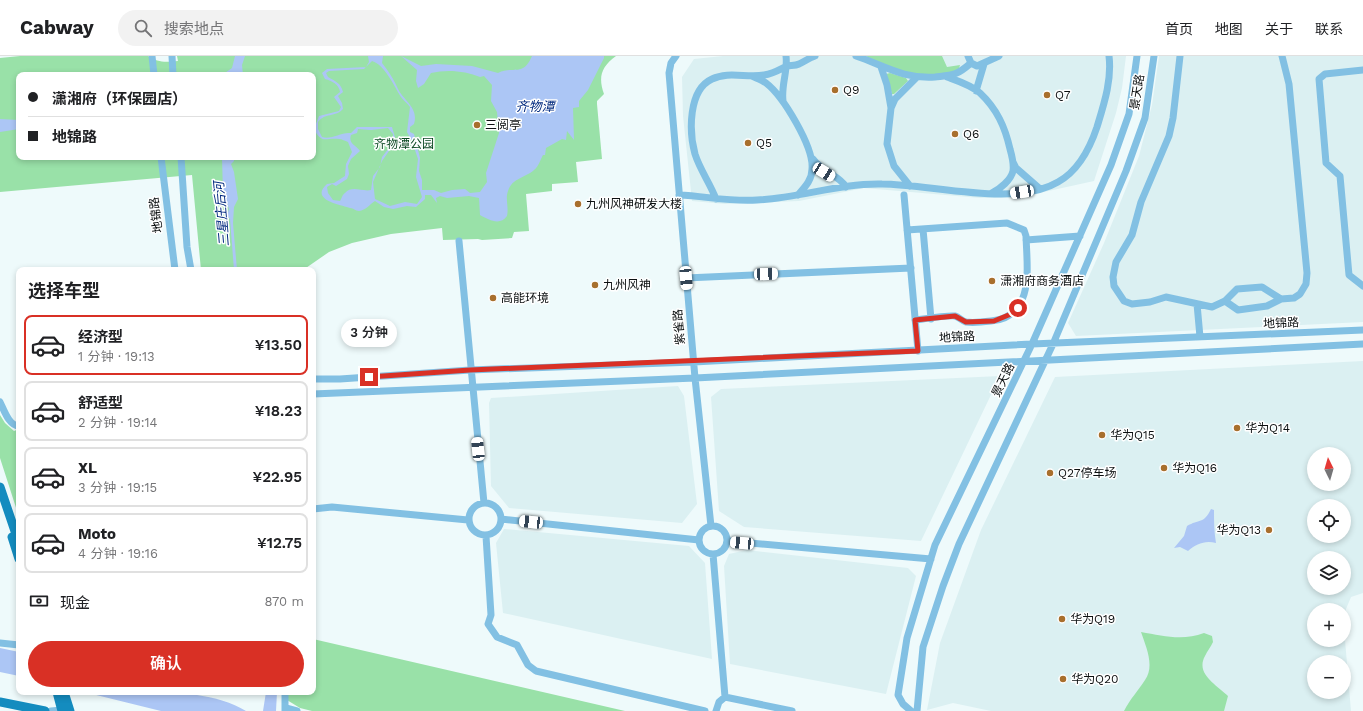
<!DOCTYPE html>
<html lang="zh">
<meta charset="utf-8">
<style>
:root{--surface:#fff;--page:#f2f2f2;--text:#202124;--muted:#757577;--line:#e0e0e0;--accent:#d93025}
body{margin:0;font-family:"Work Sans","Noto Sans SC",sans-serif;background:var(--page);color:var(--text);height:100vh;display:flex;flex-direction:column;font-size:15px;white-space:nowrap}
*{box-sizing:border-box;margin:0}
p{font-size:13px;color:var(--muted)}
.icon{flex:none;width:22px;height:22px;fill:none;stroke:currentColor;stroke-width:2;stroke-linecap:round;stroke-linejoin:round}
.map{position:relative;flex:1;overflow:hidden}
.details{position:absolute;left:16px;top:211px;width:300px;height:428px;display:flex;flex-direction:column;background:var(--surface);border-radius:8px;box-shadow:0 2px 6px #0003}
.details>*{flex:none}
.hud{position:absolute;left:16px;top:16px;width:300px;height:88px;border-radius:8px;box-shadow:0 2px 6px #0003;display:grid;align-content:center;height:88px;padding:0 12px;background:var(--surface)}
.needle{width:26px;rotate:355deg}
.buttons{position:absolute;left:1307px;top:391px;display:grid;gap:8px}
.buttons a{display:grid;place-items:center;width:44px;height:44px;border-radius:50%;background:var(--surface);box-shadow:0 2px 6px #0003;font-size:20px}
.end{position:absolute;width:18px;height:18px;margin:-9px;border:5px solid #d93025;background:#fff;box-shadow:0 0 0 2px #fff}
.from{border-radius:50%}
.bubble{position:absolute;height:28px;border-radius:14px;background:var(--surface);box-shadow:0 2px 6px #0003;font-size:13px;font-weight:600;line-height:28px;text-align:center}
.car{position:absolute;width:12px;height:24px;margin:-12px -6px;border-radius:5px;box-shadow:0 0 3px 1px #0007;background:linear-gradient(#fff 24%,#345 0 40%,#fff 0 76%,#345 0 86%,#fff 0)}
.hud b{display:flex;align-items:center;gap:14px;height:38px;font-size:15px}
.hud b+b{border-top:1px solid var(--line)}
.hud i{width:10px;height:10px;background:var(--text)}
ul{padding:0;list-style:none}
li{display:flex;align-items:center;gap:12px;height:60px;margin:0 8px 6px;padding:0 4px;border:2px solid var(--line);border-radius:8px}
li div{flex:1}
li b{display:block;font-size:15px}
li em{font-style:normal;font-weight:600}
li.on{border-color:var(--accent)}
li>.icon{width:36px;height:36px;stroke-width:1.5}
h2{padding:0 12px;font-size:18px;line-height:48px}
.pay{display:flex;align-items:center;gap:10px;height:44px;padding:0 12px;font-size:15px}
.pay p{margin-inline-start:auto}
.action{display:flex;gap:8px;margin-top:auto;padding:8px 12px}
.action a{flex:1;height:46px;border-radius:24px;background:var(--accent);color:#fff;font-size:16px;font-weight:600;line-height:46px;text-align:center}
header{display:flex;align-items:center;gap:24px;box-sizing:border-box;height:56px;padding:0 20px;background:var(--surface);border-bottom:1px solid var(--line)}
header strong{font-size:19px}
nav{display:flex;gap:22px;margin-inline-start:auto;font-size:14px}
.search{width:280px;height:36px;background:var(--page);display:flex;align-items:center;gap:10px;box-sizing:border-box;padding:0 14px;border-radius:22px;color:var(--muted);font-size:15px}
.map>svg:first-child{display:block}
.built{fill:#dbf0f2;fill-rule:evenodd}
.green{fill:#99e1a8;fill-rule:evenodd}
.water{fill:#acc6f5;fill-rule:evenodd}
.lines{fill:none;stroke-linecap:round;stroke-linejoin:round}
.minor{stroke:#82c0e3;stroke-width:7}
.major{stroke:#148cbf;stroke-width:9}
.route{stroke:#d93025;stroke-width:5}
.poi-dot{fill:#a86f2d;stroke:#fff;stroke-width:1.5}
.labels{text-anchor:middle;stroke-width:3;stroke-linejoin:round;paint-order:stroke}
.poi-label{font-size:12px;fill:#0c1011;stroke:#fff;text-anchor:start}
.street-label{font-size:12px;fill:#0c1011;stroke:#fff}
.park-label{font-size:12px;fill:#084720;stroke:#fff}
.water-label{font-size:13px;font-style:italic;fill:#01297e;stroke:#fff}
</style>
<header>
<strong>Cabway</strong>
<div class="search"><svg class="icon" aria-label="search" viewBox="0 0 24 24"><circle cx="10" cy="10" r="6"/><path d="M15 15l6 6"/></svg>搜索地点</div>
<nav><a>首页</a><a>地图</a><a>关于</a><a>联系</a></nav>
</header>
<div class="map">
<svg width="1363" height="655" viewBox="0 0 1363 655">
<rect width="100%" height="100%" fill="#eefafb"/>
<path class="built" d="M723,0H1126L1122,32L1116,57L1094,125L1021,141L980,142L864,132L799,145L725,148L692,145L683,60L682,21L694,3Z
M1159,0H1363V266L1076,280L1068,267L1104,187L1139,100L1152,49Z
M1363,305V537L1351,541L1346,553L1344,572L1351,655H991L953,647L927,654L940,587L981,474L1055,321ZM1314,398H1344V428H1314ZM1314,450H1344V480H1314ZM1314,502H1344V532H1314ZM1314,554H1344V584H1314ZM1314,606H1344V636H1314Z
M1000,320L921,485L744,471L719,455L711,341L721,333Z
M678,330L684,340L697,448L682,467L509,452L491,430L489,347L491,342Z
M504,473L689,490L705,507L712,603L503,557L496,487Z
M747,494L908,512L916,520L886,638L730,608L724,510L729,498Z"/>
<path class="green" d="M20,0H148C158,7 166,6 178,5L177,0H616C601,11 598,21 604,38L597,45V48L602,103L576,106L578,126L552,128V135L526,138L529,175L514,176L512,182L482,184L478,183L443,184L442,172L391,178L352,187L329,196L303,214H201L192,119L0,136V2ZM19,19H313V101H19Z
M866,0H942L947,11L960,9L958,16L920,20L884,10Z
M890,17L906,22L908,25L894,38H892L886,18Z
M0,359L5,367L14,375L19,373V461L0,402Z
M1141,576C1163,580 1183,585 1204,577L1212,580L1213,586C1211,591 1207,595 1205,600C1195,618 1217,629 1228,640L1224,655H1124C1130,643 1138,635 1145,624C1155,610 1146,591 1141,576Z
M313,583L625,655H312L300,652L287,644V636H313Z"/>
<path class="water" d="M235,0H245L242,9L243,19H222L232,12Z
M368,0H383L382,7C389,16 393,22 398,33C404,45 419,52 414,68L410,71V76L414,78L420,102L419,115L422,124V134H434L441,137L452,134L465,133L470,137L480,136L487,126L486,117L499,77L497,56L491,45L492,29L484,20L480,21C466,15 447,13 431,17L424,28L418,32L416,25L417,14L401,0L421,10L436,8L472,10L498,17C512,9 523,22 532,0H604V2L588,34L579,45V51L573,52L574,84L567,75L566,84L562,83L546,92L545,99H543C540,104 539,110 534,114C525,122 512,122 508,135C505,143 509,151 507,160C500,170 489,164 480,159L479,142L469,140L447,142L440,140L436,142L437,147L431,139H425V143L416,151L407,150L393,153L384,151L375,145C369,149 366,154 359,155C355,155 354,152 350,152C341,149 309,144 327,128L334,127L345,120L346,108L352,96L348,86C345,85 342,83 339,83C326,81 322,89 314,73L319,60L339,55L341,51L334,41L340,36C339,28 332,25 325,23L322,17L327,13L366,11L369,6ZM372,5C385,9 394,30 401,41C404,45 407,47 410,51L407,76L412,85L418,103L416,121L422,141L417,148L405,146L390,150L375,143L373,126L382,105L396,85L392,71H357L351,77C340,76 332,84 322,81L318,73V66C324,57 336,61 343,53L342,47L338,40L343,36C341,27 335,25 328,21L326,17L329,15L364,13ZM388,72L393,78V87L382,101L380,111L373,120L371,134C362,136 352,129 345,137C342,139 342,142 340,145L333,144L328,137L327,131L332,128L336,130L347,123L349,118L348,110L351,103L360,95C356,89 348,88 351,79L357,77L358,73L371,74Z
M0,63L19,64V73L0,76Z
M222,101H234V105L231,108L234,116L238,143L234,151L233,167L237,214H234L230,163L227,160L229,153L223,138Z
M1211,453L1214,454C1214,465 1214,476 1216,487C1205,484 1196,488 1188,495L1180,491L1174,492L1184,480L1187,470C1199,463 1204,468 1211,453Z
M0,592L19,596V620L0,616Z
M84,636C132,636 205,630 246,655H161Z
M266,636H277L276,655H263Z"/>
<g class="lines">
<path class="minor" d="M152,0L154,19
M172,0L173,19
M676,0L671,7L669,17L695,322L711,470
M856,0C885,10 903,23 935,21C953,19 956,20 971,7
M968,0L971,7L977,10L999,0
M1180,0L1173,62L1169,80L1141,146L1132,179L1116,206L1113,221L1114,230L1124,245L1132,248L1150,246L1166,241L1212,251L1225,245L1238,254L1267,250L1281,243L1294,242L1300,238L1306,228L1307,217L1289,28L1282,0
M881,11L887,29L891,52
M1363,14L1325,18L1319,23L1326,107L1340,120L1349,219L1363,230
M752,20C756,22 762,24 766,27C783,40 814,91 812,113C812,124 805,131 798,139
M947,21C958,25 971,29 980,37C997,53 1005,71 1010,93C1012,100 1014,108 1013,115C1011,124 1000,133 992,137
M976,35L984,8
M783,45C781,29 788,15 786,0
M161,101L175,214
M181,101L187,191L191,214
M813,103C823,117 839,119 846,131
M1013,106L1016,112L1040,133
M910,130L894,110L887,88L891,52L895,43L916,22
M679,139C705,140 730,146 757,144C799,142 840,127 882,128C931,128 1014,152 1058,126C1078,115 1090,92 1097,71C1104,48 1112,24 1109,0
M904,139L918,295
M716,143C710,127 700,114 695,98C689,76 688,34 712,23C728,15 747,22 764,19C773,18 779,14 787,10C790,9 795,10 799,8C804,6 809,2 815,0
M923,173L931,263
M907,174L1007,167L1024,174L1026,180C1027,212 1035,261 991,265C983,266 973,267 966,266C962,265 959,261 955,260C949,259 923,263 915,264
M1026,184L1080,180
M459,185L484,447
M686,222L911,212
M1225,245L1237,233L1262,231L1281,243
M1197,248L1200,281
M313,323H340L470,314L694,306L1032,288L1363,274
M313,338L695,322L1363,288
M0,346C4,354 9,370 19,370
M469 463a16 16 0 1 1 32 0a16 16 0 1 1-32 0Z
M313,453L332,451L468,464
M501,463L699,484
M699 484a14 14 0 1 1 28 0a14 14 0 1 1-28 0Z
M486,480L491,559L488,568L497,581L517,589L528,609L536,615L705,655
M728,485L931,503
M713,498L725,641
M0,587L19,589
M285,636V655
M286,652L297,655
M51,655L62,654
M716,655L719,646L725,641L792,655
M911,655L903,648L898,639L907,582L935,489L1032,288L1111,109L1129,58L1137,0
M917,655L923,591L943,530L959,488L1053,288L1126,115L1145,62L1154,0"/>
<path class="major" d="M0,431L19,487
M12,481L19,503
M57,636L62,655
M64,636L70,655
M0,646L45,655"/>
</g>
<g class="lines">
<path class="route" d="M369,321L470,314L918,295L915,264L955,260L966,266L994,265L1011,258L1018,252"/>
</g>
<g class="poi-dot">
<circle cx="835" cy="34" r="4"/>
<circle cx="1047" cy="39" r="4"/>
<circle cx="477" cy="69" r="4"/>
<circle cx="955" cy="78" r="4"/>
<circle cx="748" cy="87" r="4"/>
<circle cx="578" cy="148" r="4"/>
<circle cx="992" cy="225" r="4"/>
<circle cx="595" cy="229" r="4"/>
<circle cx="493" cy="242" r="4"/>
<circle cx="1237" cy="372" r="4"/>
<circle cx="1102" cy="379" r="4"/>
<circle cx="1164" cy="412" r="4"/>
<circle cx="1050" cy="417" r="4"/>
<circle cx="1269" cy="474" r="4"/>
<circle cx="1062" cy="563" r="4"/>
<circle cx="1063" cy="623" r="4"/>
</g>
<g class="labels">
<g class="poi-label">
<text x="843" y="38">Q9</text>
<text x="1055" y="43">Q7</text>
<text x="485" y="73">三阅亭</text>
<text x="963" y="82">Q6</text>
<text x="756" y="91">Q5</text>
<text x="586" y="152">九州风神研发大楼</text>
<text x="1000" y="229">潇湘府商务酒店</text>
<text x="603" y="233">九州风神</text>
<text x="501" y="246">高能环境</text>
<text x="1245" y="376">华为Q14</text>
<text x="1110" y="383">华为Q15</text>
<text x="1172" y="416">华为Q16</text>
<text x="1058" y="421">Q27停车场</text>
<text x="1261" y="478" text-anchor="end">华为Q13</text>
<text x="1070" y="567">华为Q19</text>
<text x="1071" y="627">华为Q20</text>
</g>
<g class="street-label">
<text transform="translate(1137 36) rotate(-81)" y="4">景天路</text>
<text transform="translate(156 159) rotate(-97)" y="4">地锦路</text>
<text transform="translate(1281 267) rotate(-2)" y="4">地锦路</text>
<text transform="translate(679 271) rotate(-95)" y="4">紫雀路</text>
<text transform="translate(957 281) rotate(-3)" y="4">地锦路</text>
<text transform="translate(1003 324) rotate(-64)" y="4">景天路</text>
</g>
<g class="park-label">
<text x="404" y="92">齐物潭公园</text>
</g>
<g class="water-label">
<text x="535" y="55">齐物潭</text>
<text transform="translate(221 158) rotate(-95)" y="5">三星庄后河</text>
</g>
</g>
</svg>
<div class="buttons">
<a><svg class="needle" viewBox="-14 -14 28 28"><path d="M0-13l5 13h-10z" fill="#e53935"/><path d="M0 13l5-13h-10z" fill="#757577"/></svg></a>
<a><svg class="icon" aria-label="locate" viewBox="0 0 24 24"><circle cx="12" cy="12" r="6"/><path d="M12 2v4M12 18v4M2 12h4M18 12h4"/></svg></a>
<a><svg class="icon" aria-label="layers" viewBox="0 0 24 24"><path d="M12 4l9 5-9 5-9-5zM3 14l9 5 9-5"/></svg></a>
<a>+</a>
<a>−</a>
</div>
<i class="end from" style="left:1018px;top:252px"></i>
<i class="end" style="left:369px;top:321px"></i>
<div class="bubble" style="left:341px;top:263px;width:56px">3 分钟</div>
<i class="car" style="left:824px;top:116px;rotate:122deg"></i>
<i class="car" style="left:1022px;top:136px;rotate:261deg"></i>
<i class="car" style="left:766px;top:218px;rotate:88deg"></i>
<i class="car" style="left:686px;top:222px;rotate:175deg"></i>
<i class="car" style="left:478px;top:393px;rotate:354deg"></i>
<i class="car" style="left:531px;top:466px;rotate:276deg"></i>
<i class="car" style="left:742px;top:487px;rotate:275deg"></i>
<div class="hud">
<b><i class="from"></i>潇湘府（环保园店）</b>
<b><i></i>地锦路</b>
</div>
<section class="details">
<h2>选择车型</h2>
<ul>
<li class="on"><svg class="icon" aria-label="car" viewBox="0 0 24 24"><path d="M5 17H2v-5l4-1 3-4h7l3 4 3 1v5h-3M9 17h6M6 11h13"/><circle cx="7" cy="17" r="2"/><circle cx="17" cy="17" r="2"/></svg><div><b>经济型</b><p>1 分钟 · 19:13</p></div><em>¥13.50</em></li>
<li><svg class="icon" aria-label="car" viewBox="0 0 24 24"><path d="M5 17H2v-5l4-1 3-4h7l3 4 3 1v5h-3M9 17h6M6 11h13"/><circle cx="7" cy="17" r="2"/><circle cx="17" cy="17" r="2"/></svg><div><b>舒适型</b><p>2 分钟 · 19:14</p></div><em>¥18.23</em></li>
<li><svg class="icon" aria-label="car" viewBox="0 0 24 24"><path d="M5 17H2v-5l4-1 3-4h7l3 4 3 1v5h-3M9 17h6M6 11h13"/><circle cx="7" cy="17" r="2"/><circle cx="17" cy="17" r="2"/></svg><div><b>XL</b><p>3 分钟 · 19:15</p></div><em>¥22.95</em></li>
<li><svg class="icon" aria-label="car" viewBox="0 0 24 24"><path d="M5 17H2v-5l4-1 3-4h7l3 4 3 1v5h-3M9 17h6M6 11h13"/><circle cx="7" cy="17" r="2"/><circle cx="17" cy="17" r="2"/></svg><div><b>Moto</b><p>4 分钟 · 19:16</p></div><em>¥12.75</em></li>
</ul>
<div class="pay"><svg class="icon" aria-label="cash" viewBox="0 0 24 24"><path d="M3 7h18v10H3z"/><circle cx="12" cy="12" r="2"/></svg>现金<p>870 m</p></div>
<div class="action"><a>确认</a></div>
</section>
</div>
